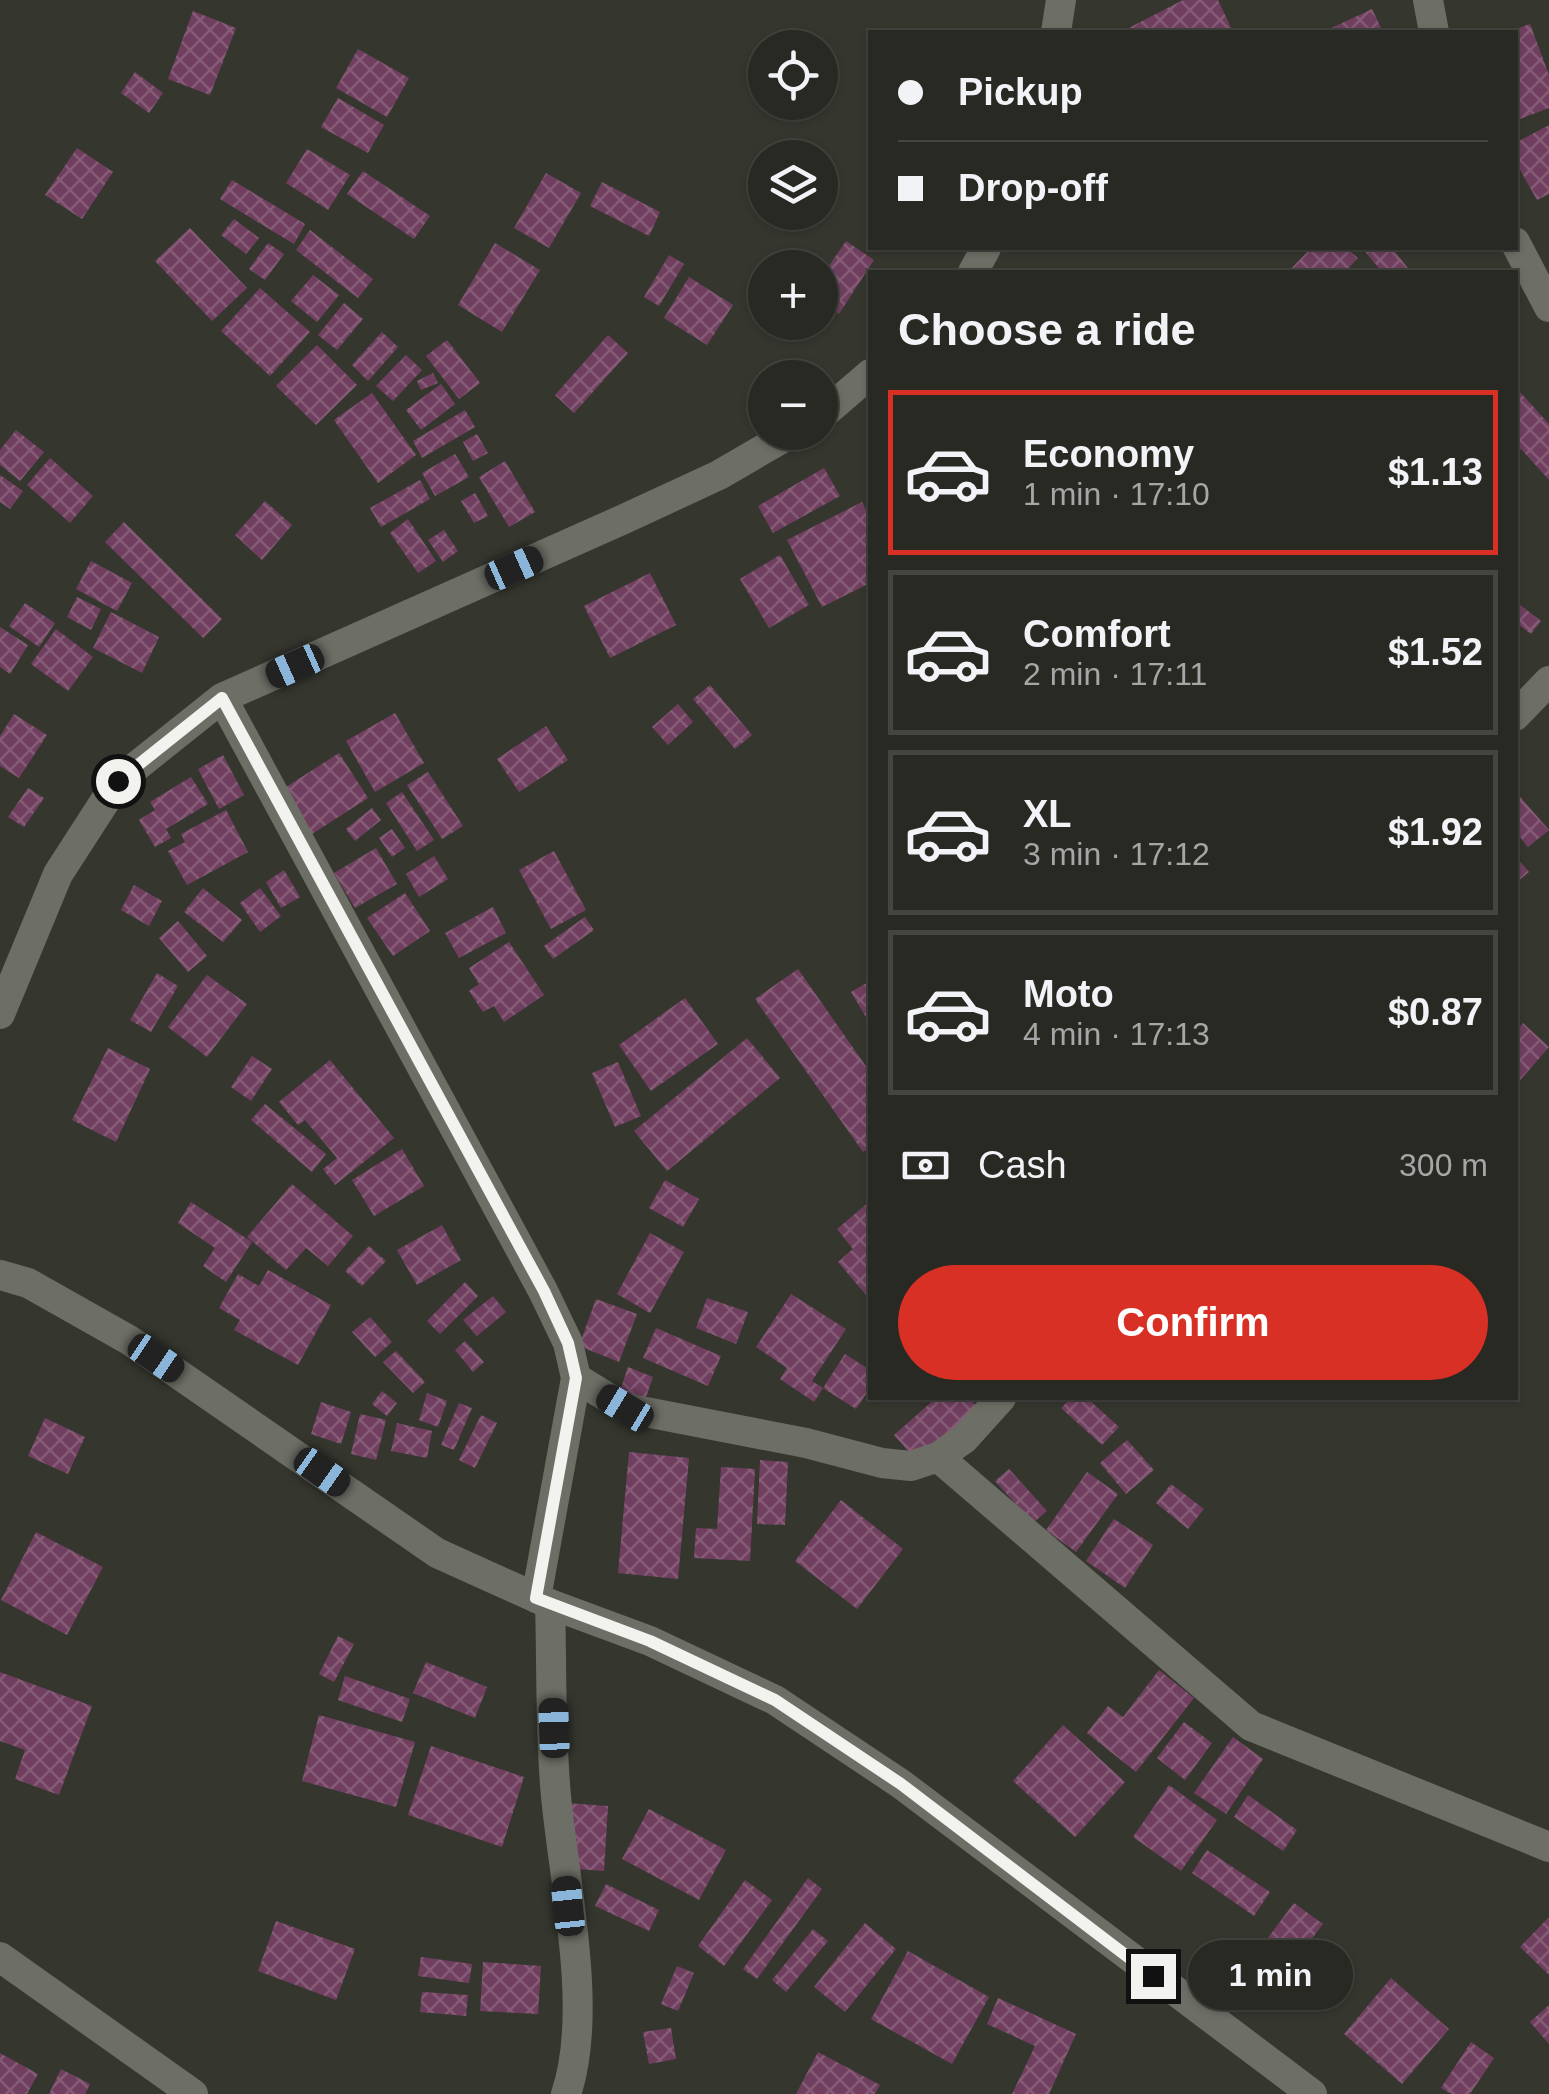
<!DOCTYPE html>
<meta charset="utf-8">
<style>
:root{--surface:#282923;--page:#30312b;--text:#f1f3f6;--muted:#a5a6a6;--line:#444541;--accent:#d93025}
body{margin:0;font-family:Helvetica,sans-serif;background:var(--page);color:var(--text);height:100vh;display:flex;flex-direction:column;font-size:38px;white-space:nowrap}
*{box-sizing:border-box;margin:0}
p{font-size:32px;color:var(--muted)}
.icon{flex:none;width:55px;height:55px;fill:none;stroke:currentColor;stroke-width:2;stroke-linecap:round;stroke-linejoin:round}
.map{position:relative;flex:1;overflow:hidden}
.side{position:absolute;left:868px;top:270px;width:650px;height:1130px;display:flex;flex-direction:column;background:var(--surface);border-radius:0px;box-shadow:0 2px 8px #0004,0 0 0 2px var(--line)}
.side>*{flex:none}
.hud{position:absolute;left:868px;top:30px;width:650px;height:220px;border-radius:0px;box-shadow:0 2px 8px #0004,0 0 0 2px var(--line);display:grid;align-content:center;height:220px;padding:0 30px;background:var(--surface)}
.tools{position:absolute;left:748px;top:30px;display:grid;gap:20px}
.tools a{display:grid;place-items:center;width:90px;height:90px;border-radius:50%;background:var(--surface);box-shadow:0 2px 8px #0004,0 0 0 2px var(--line);font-size:50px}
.end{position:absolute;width:45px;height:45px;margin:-22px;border:12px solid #f2f3ee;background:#111;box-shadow:0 0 0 5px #111}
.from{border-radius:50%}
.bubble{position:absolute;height:70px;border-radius:35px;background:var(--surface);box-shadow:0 2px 8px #0004,0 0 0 2px var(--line);font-size:32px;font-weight:700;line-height:70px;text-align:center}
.car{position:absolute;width:30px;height:60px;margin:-30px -15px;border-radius:12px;box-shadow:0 0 8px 2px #0007;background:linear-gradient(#222 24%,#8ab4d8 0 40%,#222 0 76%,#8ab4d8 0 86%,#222 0)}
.hud b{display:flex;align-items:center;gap:35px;height:95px;font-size:38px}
.hud b+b{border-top:2px solid var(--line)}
.hud i{width:25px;height:25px;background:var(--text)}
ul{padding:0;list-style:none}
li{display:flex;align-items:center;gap:30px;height:165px;margin:0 20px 15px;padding:0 10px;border:5px solid var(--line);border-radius:0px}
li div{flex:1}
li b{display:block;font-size:38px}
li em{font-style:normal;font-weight:700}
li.selected{border-color:var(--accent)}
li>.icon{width:90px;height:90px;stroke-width:1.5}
h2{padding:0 30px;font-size:45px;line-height:120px}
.pay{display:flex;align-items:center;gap:25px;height:110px;padding:0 30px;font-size:38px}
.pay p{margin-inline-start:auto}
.button{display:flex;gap:20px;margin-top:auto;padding:20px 30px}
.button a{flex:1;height:115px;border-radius:60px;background:var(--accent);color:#fff;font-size:40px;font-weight:700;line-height:115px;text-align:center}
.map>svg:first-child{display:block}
.building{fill:url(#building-cross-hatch)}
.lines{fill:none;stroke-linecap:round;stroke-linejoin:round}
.minor{stroke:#6d6f66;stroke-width:30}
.route{stroke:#f2f3ee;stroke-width:12}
</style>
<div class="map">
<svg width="1549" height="2094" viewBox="0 0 1549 2094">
<defs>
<pattern id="building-cross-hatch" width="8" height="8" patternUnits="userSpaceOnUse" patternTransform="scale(2.5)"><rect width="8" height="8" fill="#703f5f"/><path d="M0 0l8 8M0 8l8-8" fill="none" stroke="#855b76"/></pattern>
</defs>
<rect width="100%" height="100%" fill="#35372f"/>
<path class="building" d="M1183,0H1218L1233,32H1121Z
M1372,9L1383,32H1323Z
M193,11L236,28L210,95L168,79Z
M1530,24L1549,75V108L1515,121V32H1507Z
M358,49L409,78L387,117L336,88Z
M135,72L163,93L149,113L121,93Z
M338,98L384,125L368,153L321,127Z
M1549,125V194L1537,200L1515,161V143Z
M77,148L113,172L82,219L45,195Z
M307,149L350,175L328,210L286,183Z
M363,171L430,216L414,239L347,194Z
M546,173L581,193L549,248L514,228Z
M232,180L305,224L294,244L220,199Z
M602,182L660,212L649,236L590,206Z
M234,219L259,238L246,254L221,235Z
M190,228L247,288L212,321L155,261Z
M310,230L373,279L358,298L296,250Z
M846,241L874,260L839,314L820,301V279Z
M268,243L284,254L265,280L249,269Z
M495,243L540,270L502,332L458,305Z
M1311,248H1346L1358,258L1345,272H1288Z
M1362,248H1392L1411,272H1382Z
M669,255L684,264L659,306L644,297Z
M313,275L339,295L317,322L291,301Z
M689,277L733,305L707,345L664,318Z
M260,288L310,332L270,376L221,331Z
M344,303L363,319L337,350L318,335Z
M382,332L398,347L368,381L352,365Z
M608,335L628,353L574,413L555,395Z
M447,340L480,383L459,399L426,356Z
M317,345L357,385L316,425L276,386Z
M406,355L422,370L393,401L376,386Z
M433,373L438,383L421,390L417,381Z
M441,384L455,404L421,430L406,410Z
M1518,390L1549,424V480L1521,449L1515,454V393Z
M372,393L416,455L378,483L334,420Z
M465,410L475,427L422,458L413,441Z
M16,430L44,452L20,481L0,465V450Z
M477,434L488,453L473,461L463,442Z
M455,454L469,477L435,496L422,473Z
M50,458L93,496L70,523L27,485Z
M505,461L535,512L509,527L479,477Z
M824,468L840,496L773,533L758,506Z
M0,475L23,491L10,509L0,502Z
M420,480L430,499L381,527L370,508Z
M475,493L488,516L474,523L461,501Z
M265,501L292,525L262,560L235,535Z
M862,502L870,518V583L822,607L787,540Z
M408,519L436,561L418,573L390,533Z
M124,522L222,619L203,638L105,542Z
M444,530L458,551L443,562L428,540Z
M780,555L809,605L769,628L740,579Z
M91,561L132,583L117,611L76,589Z
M650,573L676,625L610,658L584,606Z
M77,597L101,609L91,630L67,617Z
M1515,601L1541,621L1531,634L1515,622Z
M25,603L55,623L39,647L9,626Z
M111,612L159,637L142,673L93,648Z
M0,627L28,645L10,674L0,667Z
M56,629L93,657L68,691L31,664Z
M710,685L752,735L735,749L693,699Z
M678,704L693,722L668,745L652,727Z
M395,713L424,763L375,792L346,741Z
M14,714L47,735L19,778L0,766V736Z
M546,726L568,760L519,792L497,759Z
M339,753L368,798L312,834L283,789Z
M223,755L244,795L219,809L198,769Z
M428,772L463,826L442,839L407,785Z
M191,777L208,804L166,829L171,838L155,847L139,820L155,810L150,802Z
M28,788L44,798L24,827L8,817Z
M1515,791L1549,830L1528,847L1515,831Z
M402,792L434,840L417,851L386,803Z
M372,808L381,820L355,841L346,829Z
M226,810L248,852L187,885L168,851L185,842L181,834Z
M392,829L405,848L392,857L379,838Z
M376,848L397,884L355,908L334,873Z
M554,851L586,910L551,929L519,870Z
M434,856L448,879L419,897L406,874Z
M1515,856L1529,872L1515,884Z
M284,870L300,897L281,908L266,882Z
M134,885L162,901L149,926L121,910Z
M203,888L242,920L223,942L184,912Z
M260,888L281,916L260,932L240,903Z
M405,893L430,931L393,956L367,918Z
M493,907L506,933L459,958L445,933Z
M585,917L594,930L553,959L544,946Z
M178,921L207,956L188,972L159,938Z
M509,942L544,995L504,1022L494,1006L483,1012L469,991L479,984L469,968Z
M798,969L870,1072V1147L863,1152L755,999Z
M157,973L178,986L151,1032L130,1020Z
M207,975L247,1004L207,1057L168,1027Z
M870,981V1024L851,992Z
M685,998L718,1044L651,1091L619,1045Z
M1523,1023L1549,1047L1515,1086V1033Z
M747,1038L780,1078L667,1171L634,1131Z
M108,1048L150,1069L116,1142L72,1120Z
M252,1056L272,1069L251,1101L231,1087Z
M330,1060L394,1138L335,1185L323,1169L337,1158L305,1120L298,1125L279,1102Z
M618,1062L641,1116L615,1127L592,1073Z
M265,1104L326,1154L312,1172L251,1120Z
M402,1149L424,1186L374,1216L352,1180Z
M665,1180L699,1199L683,1227L649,1208Z
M292,1184L353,1236L328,1266L306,1248L286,1270L247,1237Z
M870,1201V1292L866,1295L838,1262L853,1249L837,1229Z
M191,1202L252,1242L226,1282L203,1266L215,1248L178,1223Z
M442,1225L461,1260L417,1285L397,1250Z
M650,1233L684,1252L650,1313L617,1294Z
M369,1246L386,1261L362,1286L345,1271Z
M268,1270L331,1305L298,1365L234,1330L240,1320L219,1308L238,1274L259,1286Z
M465,1282L478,1296L440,1334L427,1321Z
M791,1294L846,1329L812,1381L823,1388L814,1402L780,1379L787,1368L756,1347Z
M493,1296L506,1312L477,1336L463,1320Z
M707,1298L748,1312L736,1344L696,1328Z
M596,1299L637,1314L619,1362L579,1346Z
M370,1317L392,1342L375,1357L352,1332Z
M656,1328L721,1356L708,1386L643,1358Z
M465,1341L484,1362L473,1372L455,1350Z
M396,1351L425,1382L413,1393L383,1362Z
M845,1354L870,1370V1388L856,1409L823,1388Z
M628,1367L653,1377L644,1403L619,1394Z
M382,1391L397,1403L387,1416L372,1404Z
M427,1393L447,1401L438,1427L419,1420Z
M936,1398H969L978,1408L917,1461L894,1435Z
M1071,1398H1087L1119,1427L1102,1445L1061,1408Z
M321,1402L351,1412L341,1444L311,1434Z
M459,1403L472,1408L454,1450L441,1445Z
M360,1414L386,1420L376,1460L351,1454Z
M481,1415L497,1423L475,1468L459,1460Z
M45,1418L85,1437L68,1474L28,1456Z
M397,1423L432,1431L427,1458L391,1451Z
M1127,1440L1154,1470L1126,1494L1100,1463Z
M629,1452L689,1458L678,1579L618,1573Z
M760,1460L788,1462L785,1525L757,1524Z
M721,1467L755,1469L750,1561L694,1558L696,1528L717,1529Z
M1009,1469L1047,1511L1033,1523L995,1481Z
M1087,1472L1118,1494L1076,1552L1046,1530Z
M1171,1484L1204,1509L1188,1529L1156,1503Z
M841,1500L903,1549L857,1609L795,1561Z
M1114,1519L1153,1545L1125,1588L1086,1561Z
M36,1532L103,1567L67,1635L1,1600Z
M338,1636L354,1644L334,1682L319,1674Z
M426,1662L487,1687L475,1718L413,1693Z
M1159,1670L1194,1698L1136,1772L1087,1733L1108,1706L1123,1717Z
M0,1672L92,1706L59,1795L15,1779L25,1750L0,1741Z
M345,1676L410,1699L402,1722L338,1700Z
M319,1715L415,1742L396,1807L302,1781Z
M1184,1722L1212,1743L1185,1780L1157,1758Z
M1063,1725L1125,1782L1075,1837L1013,1781Z
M1233,1737L1263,1759L1226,1814L1194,1793Z
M431,1746L524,1777L502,1847L408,1815Z
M1169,1785L1217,1820L1181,1871L1133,1837Z
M1248,1795L1297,1830L1283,1851L1234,1817Z
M567,1803L608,1806L604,1871L563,1868Z
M649,1809L726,1850L699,1900L622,1859Z
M1207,1850L1270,1892L1254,1916L1192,1873Z
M808,1878L822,1889L757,1979L743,1969Z
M745,1880L772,1900L724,1966L698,1946Z
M606,1884L659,1910L649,1931L595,1906Z
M1294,1903L1323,1924L1289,1969L1261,1947Z
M1549,1917V1975L1520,1947Z
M276,1921L355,1949L336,2000L258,1971Z
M865,1923L896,1949L845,2012L814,1987Z
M813,1929L828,1941L786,1992L772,1980Z
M908,1951L989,1997L952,2064L871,2019Z
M421,1957L472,1964L469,1983L418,1976Z
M483,1962L541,1966L538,2014L480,2011Z
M677,1966L694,1973L678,2011L661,2004Z
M1391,1978L1449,2029L1402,2084L1344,2034Z
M422,1992L468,1995L466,2016L420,2012Z
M998,1998L1076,2034L1049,2094H1012L1035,2046L987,2024Z
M1549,2005V2044L1530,2022Z
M671,2028L676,2059L649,2064L643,2032Z
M1471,2042L1494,2058L1470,2094H1451L1441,2088Z
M818,2052L880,2085L875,2094H796Z
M0,2053L38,2074L27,2094H0Z
M61,2069L90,2084L85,2094H49Z"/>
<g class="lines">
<path class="minor" d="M1428,0L1434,32
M1056,32L1061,0
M1515,242L1549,307
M973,272L986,248
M820,417L870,374
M222,698L543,1291L568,1343L576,1378L625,1408L806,1443L882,1463L911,1466L938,1457L964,1439L1001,1398
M1515,716L1549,681
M0,1014L58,874L118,781L222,698L624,519L719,475L793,432
M0,1275L28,1283L129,1340L437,1553L550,1604L650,1641L775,1700L901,1784L1312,2094
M938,1457L1251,1726L1549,1847
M536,1598L576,1378
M550,1604C552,1668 550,1733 556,1796C564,1883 594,2012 566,2094
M0,1957L193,2094"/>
</g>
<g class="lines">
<path class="route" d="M118,781L222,698L544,1291L568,1343L576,1378L536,1598L650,1641L775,1700L901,1784L1153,1976"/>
</g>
</svg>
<div class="tools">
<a><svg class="icon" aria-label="locate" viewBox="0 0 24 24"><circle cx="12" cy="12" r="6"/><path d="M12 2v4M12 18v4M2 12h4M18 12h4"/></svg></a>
<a><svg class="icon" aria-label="layers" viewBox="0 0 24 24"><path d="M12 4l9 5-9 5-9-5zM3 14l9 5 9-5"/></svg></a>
<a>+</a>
<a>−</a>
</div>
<i class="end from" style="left:118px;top:781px"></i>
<i class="end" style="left:1153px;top:1976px"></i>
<div class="bubble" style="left:1188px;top:1940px;width:165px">1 min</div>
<i class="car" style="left:514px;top:568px;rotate:66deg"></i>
<i class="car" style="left:295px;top:666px;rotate:246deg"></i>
<i class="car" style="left:156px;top:1358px;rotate:124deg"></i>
<i class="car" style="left:625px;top:1408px;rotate:301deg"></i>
<i class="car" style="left:322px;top:1472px;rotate:125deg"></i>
<i class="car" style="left:554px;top:1728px;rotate:358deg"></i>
<i class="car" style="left:568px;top:1906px;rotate:354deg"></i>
<div class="hud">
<b><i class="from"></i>Pickup</b>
<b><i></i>Drop-off</b>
</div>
<section class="side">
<h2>Choose a ride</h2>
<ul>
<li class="selected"><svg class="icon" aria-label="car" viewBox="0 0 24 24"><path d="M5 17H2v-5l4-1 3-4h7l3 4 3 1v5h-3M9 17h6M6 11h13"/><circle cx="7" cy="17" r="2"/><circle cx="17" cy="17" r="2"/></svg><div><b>Economy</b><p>1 min · 17:10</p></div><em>$1.13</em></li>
<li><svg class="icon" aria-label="car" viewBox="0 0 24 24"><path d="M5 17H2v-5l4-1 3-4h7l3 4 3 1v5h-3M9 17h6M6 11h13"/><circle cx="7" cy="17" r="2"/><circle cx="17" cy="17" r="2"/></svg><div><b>Comfort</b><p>2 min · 17:11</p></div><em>$1.52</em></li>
<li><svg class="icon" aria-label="car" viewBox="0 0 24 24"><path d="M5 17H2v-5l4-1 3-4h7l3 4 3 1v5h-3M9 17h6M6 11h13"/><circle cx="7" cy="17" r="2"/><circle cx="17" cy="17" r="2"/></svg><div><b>XL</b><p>3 min · 17:12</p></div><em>$1.92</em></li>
<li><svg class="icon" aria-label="car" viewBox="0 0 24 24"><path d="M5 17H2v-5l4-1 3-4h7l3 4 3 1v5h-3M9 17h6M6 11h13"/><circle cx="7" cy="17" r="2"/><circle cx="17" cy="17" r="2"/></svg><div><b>Moto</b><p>4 min · 17:13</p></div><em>$0.87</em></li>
</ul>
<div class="pay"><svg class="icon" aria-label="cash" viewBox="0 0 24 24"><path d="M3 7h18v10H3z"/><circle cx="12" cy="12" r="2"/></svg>Cash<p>300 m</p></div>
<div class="button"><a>Confirm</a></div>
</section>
</div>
